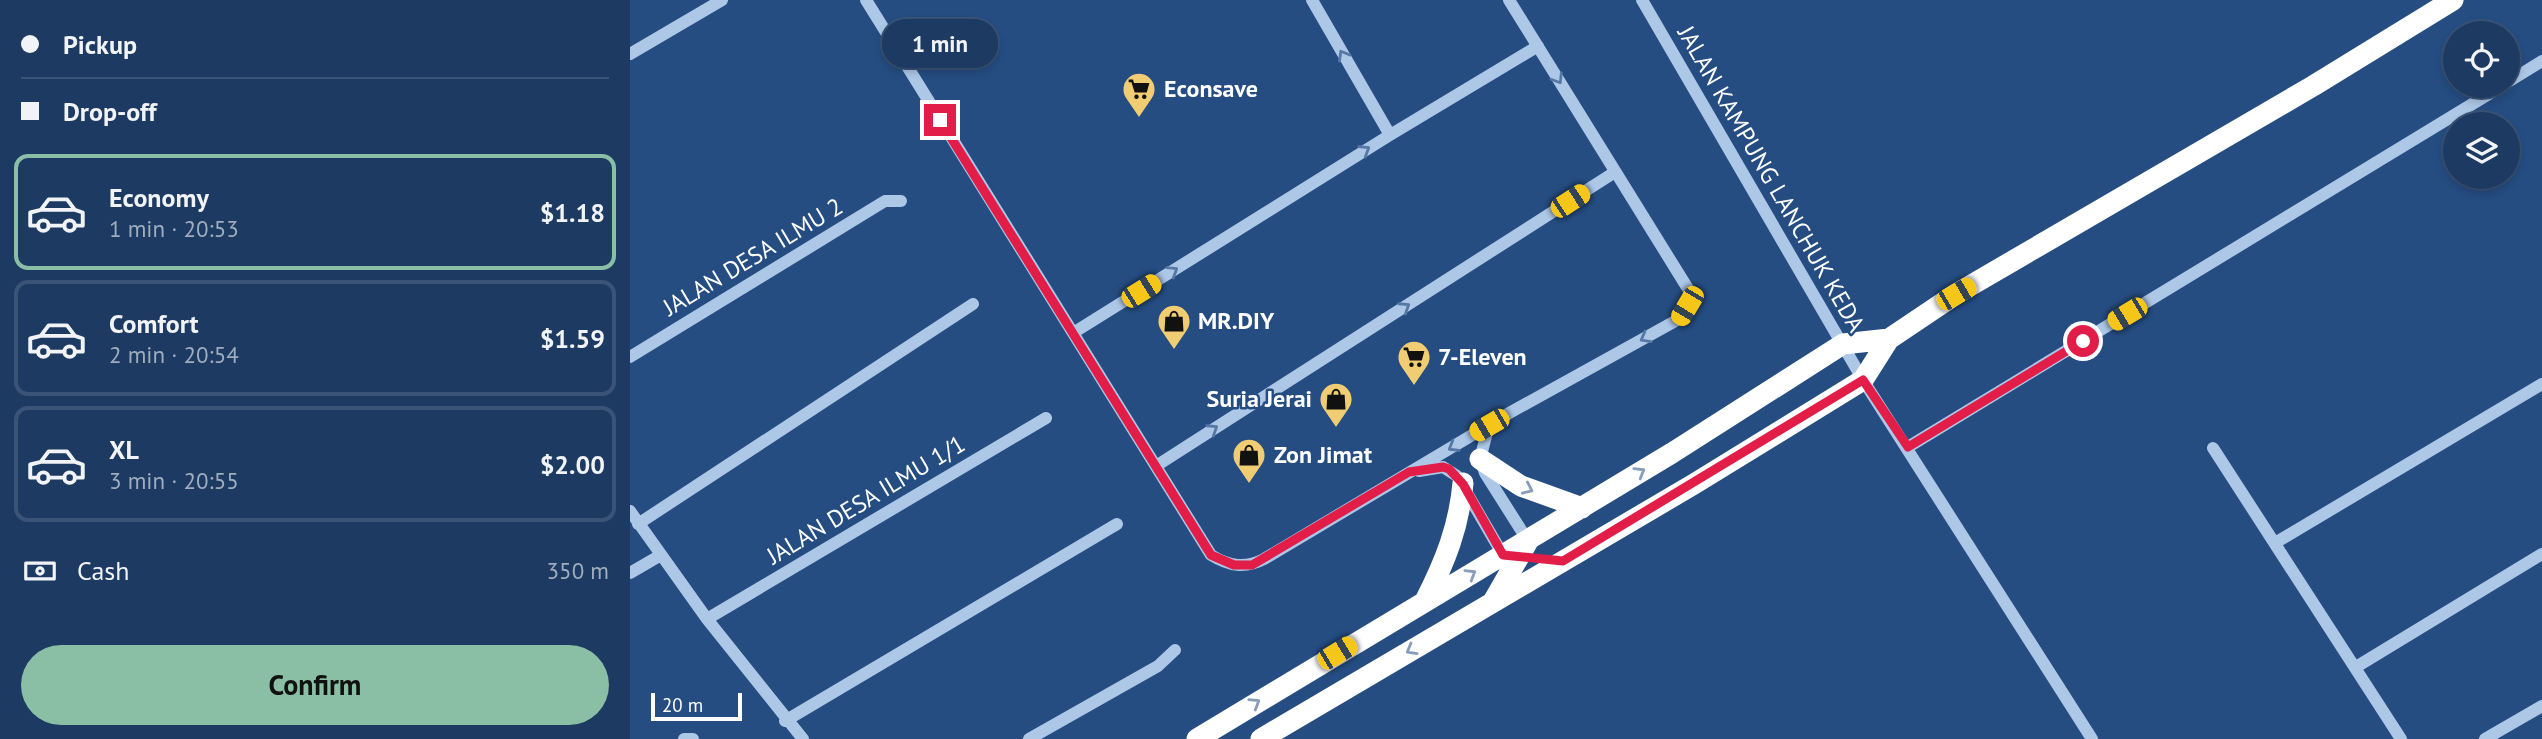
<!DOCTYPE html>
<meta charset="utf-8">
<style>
:root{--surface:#1c3a62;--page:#254168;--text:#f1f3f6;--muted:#a0adbe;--line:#3a5477;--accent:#8abfa5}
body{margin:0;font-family:"PT Sans",sans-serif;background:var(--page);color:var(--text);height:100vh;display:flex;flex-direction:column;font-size:26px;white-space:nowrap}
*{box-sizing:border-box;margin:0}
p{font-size:23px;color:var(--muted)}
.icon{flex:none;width:38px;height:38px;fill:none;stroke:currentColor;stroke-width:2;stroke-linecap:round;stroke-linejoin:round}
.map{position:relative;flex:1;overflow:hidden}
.details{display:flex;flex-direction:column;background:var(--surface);width:630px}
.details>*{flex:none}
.top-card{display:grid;align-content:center;height:154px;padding:0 21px;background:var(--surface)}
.fabs{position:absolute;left:1813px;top:21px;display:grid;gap:14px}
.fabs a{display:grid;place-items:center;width:77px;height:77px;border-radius:50%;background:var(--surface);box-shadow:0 4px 10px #0003,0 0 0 2px var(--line);font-size:35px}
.scale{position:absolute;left:21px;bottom:18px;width:91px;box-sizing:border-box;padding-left:7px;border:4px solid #fff;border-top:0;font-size:19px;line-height:24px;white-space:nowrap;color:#fff;-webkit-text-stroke:5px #254d82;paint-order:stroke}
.end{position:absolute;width:32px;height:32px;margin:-16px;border:9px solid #e11d48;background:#fff;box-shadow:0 0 0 4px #fff}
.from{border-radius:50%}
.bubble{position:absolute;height:49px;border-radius:24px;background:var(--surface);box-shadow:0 4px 10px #0003,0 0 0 2px var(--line);font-size:23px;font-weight:600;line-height:49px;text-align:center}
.car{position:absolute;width:21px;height:42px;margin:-21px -10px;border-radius:9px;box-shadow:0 0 5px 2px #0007;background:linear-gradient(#f5c518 24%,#345 0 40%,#f5c518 0 76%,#345 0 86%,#f5c518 0)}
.top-card b{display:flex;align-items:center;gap:24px;height:66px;font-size:26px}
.top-card b+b{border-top:2px solid var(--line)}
.top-card i{width:18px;height:18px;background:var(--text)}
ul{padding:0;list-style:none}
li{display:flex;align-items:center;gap:21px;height:116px;margin:0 14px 10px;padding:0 7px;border:4px solid var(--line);border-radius:14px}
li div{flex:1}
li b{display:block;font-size:26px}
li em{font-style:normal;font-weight:600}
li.current{border-color:var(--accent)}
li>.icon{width:63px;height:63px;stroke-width:1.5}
.pay{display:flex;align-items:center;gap:18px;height:77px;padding:0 21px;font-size:26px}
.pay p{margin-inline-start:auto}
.cta{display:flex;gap:14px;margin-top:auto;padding:14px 21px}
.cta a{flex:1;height:80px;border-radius:42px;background:var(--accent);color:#111;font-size:28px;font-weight:600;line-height:80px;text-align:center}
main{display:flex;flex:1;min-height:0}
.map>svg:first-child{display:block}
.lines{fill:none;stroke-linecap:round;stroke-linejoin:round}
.minor{stroke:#adc7e7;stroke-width:12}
.highway{stroke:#fff;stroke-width:21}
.oneway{stroke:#5578a5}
.oneway2{stroke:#879dba}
.route{stroke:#e11d48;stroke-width:9}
.labels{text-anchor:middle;stroke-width:5;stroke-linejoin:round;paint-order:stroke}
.poi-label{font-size:24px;font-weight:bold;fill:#fff;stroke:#254d82;text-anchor:start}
.street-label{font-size:24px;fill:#fff;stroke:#254d82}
</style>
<main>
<section class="details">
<div class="top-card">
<b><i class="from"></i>Pickup</b>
<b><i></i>Drop-off</b>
</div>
<ul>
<li class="current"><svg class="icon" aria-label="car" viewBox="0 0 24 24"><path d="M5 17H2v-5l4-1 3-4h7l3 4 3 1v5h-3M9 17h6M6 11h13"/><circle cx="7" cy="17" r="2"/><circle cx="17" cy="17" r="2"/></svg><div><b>Economy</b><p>1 min · 20:53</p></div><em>$1.18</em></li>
<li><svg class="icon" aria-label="car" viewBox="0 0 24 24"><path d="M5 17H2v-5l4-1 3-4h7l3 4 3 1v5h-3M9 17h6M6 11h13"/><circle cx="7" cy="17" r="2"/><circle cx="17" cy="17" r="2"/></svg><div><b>Comfort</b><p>2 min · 20:54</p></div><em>$1.59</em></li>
<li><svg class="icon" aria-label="car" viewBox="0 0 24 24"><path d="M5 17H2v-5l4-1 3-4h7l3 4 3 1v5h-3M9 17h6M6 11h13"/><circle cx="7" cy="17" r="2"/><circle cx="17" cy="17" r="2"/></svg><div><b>XL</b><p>3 min · 20:55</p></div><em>$2.00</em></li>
</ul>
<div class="pay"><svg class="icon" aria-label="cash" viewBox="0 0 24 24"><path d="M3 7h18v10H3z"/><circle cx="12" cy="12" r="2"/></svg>Cash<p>350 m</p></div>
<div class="cta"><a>Confirm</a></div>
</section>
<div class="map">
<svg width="1912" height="739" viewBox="0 0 1912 739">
<rect width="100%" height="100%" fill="#254d82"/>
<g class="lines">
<path class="minor" d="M236,0L581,555C599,566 615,569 634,559L881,412L1049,319L1060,292L879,0
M682,0L760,135
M1012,0L1233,380L1462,739
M0,54L92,0
M1878,82L1912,61
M443,333L760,135L908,46
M0,357L255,201H271
M859,425L850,459L855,473L898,541
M1278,447L1872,86
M1583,448L1771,739
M526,466L985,172
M789,471L813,467L827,476L873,555
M0,511L77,619L173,739
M8,524L343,304
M1645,543L1912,384
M0,573L31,555
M77,619L416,418
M1726,667L1912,554
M155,721L487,524
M54,739H63
M399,739L528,666L545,650
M1855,739L1912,706"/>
<path class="highway" d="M850,459L891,486L952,508
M864,600L898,541
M795,601C815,562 829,527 833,483
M567,739L1042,453L1213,344L1259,339
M631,739L1064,484L1233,380L1259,339L1326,294L1683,86L1823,0"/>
</g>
<defs><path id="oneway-chevron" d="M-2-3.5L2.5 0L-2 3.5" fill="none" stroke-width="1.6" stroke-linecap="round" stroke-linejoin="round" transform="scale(1.75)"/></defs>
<g class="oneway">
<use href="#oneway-chevron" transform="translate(713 55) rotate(-120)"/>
<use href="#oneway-chevron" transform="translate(928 79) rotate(58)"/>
<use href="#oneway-chevron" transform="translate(735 150) rotate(-32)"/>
<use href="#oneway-chevron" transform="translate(543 271) rotate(-32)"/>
<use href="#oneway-chevron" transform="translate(775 307) rotate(-33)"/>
<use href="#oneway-chevron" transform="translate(1015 338) rotate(151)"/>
<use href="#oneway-chevron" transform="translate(583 429) rotate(-33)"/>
<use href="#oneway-chevron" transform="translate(823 447) rotate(149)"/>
</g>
<g class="oneway2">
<use href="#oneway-chevron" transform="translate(1010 472) rotate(-31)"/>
<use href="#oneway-chevron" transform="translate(898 489) rotate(25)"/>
<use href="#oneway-chevron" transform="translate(841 574) rotate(-31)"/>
<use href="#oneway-chevron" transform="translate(781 650) rotate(150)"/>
<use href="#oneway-chevron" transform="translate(625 703) rotate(-32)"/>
</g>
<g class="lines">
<path class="route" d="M310,120L581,555L604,565H622L779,472L813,467L819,469L833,484L873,555L933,561L1233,380L1278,447L1453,341"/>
</g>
<defs>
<symbol id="supermarket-pin" viewBox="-11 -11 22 30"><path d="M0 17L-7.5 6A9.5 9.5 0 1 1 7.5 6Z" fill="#f0cd72" stroke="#254d82"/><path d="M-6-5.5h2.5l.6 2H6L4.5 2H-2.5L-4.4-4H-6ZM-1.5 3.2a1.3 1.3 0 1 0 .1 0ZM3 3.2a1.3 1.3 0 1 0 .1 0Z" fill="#111"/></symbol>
<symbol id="shop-pin" viewBox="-11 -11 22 30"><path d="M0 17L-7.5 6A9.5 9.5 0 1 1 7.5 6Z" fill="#f0cd72" stroke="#254d82"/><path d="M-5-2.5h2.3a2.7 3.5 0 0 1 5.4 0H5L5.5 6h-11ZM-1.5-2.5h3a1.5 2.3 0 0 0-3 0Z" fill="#111"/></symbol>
</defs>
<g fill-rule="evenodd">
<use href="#supermarket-pin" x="490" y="70" width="38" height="52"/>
<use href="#shop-pin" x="525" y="302" width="38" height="52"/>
<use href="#supermarket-pin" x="765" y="338" width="38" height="52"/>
<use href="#shop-pin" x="687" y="380" width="38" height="52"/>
<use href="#shop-pin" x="600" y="436" width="38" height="52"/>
</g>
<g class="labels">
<g class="poi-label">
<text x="534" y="97">Econsave</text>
<text x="568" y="329">MR.DIY</text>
<text x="808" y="365">7-Eleven</text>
<text x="682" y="407" text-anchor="end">Suria Jerai</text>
<text x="644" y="463">Zon Jimat</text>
</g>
<g class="street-label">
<text transform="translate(1141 179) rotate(60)" y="8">JALAN KAMPUNG LANCHUK KEDA</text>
<text transform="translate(123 257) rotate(-31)" y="8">JALAN DESA ILMU 2</text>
<text transform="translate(236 500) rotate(-31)" y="8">JALAN DESA ILMU 1/1</text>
</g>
</g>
</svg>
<div class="fabs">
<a><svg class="icon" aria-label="locate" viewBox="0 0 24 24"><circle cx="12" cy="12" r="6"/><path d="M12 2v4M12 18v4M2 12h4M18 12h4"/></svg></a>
<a><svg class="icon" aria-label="layers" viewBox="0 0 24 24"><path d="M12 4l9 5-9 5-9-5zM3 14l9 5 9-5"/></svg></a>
</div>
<div class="scale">20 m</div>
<i class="end from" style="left:1453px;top:341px"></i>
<i class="end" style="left:310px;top:120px"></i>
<div class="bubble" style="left:252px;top:19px;width:116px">1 min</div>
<i class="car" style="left:940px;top:201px;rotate:57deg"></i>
<i class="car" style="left:511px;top:291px;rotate:58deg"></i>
<i class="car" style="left:1326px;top:294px;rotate:60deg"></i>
<i class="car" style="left:1057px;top:306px;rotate:211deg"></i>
<i class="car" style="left:1497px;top:314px;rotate:239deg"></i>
<i class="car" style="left:859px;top:425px;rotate:240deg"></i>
<i class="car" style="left:707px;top:653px;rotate:59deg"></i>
</div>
</main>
